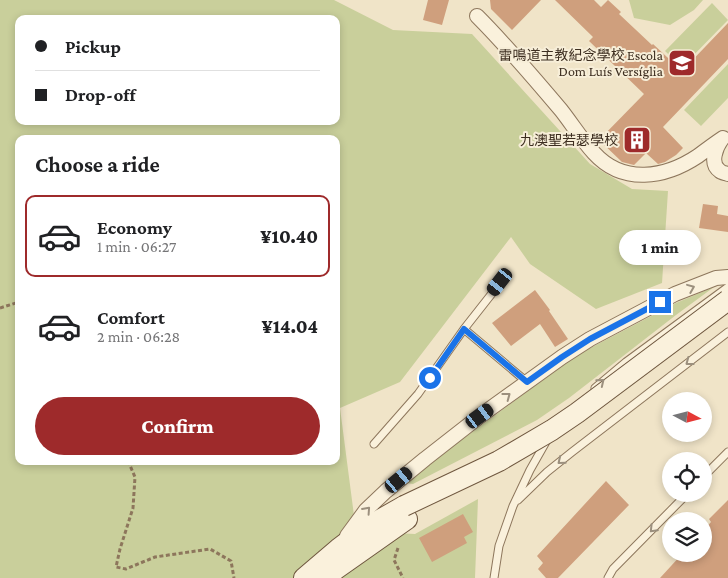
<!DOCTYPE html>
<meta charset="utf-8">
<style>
:root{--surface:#fff;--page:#f6f6f6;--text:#202124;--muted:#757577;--line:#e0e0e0;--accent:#9e2a2b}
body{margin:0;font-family:"Crimson Pro","Noto Sans SC",serif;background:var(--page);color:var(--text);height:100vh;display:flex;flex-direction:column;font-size:19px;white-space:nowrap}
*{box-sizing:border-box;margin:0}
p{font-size:16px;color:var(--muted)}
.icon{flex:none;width:28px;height:28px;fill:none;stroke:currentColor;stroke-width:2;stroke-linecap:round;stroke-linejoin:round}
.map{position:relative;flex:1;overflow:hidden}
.sheet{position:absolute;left:15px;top:135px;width:325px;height:330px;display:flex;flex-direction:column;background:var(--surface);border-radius:10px;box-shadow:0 2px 8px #0003}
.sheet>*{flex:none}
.hud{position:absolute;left:15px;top:15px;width:325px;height:110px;border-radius:10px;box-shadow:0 2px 8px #0003;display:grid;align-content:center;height:110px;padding:0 20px;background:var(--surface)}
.needle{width:32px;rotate:97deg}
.tools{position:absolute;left:662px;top:392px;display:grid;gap:10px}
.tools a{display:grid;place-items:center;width:50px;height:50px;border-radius:50%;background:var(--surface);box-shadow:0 2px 8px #0003;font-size:25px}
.end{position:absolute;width:22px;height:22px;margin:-11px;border:6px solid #1a73e8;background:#fff;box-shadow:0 0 0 2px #fff}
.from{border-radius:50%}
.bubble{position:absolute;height:35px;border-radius:18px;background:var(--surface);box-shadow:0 2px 8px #0003;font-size:16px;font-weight:800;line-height:35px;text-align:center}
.car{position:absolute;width:15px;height:30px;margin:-15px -8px;border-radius:6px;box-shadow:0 0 4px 1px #0007;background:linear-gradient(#222 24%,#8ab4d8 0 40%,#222 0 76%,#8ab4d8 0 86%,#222 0)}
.hud b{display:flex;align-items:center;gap:18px;height:48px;font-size:19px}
.hud b+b{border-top:1px solid var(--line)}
.hud i{width:12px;height:12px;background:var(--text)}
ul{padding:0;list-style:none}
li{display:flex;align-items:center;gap:15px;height:82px;margin:0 10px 8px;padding:0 10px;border:2px solid transparent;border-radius:10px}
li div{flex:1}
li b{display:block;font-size:19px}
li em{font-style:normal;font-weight:800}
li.selected{border-color:var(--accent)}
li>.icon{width:45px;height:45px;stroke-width:1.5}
h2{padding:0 20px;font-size:22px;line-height:60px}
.cta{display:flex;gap:10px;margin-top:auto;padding:10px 20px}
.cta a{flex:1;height:58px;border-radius:30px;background:var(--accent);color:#fff;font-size:20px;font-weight:800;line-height:58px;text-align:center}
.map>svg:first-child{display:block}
.green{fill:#c9cf9b;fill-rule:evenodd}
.building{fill:#cf9f7d}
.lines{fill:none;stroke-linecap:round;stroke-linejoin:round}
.lane-casing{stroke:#8d765c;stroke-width:9}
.street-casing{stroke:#8d765c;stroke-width:16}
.secondary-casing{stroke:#6f573f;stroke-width:22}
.path{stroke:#8d765c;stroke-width:3;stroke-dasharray:4 2.5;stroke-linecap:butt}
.lane{stroke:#faf1dc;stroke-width:7}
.street{stroke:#faf1dc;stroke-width:14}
.secondary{stroke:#faf1dc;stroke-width:20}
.secondary-bridge-casing{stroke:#6f573f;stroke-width:22;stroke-linecap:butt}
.secondary-bridge{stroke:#faf1dc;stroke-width:20}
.oneway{stroke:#9c907e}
.route{stroke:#1a73e8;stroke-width:6}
.labels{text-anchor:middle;stroke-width:4;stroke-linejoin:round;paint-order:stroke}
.poi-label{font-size:14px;fill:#3d2e20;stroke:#f7eed8;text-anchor:end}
</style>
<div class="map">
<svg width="728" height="578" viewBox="0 0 728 578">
<rect width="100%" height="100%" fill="#f0e4c8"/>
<path class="green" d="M0,0H334L393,30L472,34L590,164L632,189L668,191L662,283L596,309L530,264L511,237L400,382L340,408L356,531L415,534L478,499L475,578H0ZM19,19H336V121H19ZM19,139H336V461H19Z
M629,0H703L694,10L670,25L634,18Z
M712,3L728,20L682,67L665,51Z
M728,64V98L701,126L684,110Z
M714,287L676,315L569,398L537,420L413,484L406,483L407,480L577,355L676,303Z"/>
<path class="building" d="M428,0H449L442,25L423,20Z
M490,0H541L512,30L491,9Z
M555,0H594L601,7L608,0L621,12L619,14L652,45L653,44L682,71L728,23V59L663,127L683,148L676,155L665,162L658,164L646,153L634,165L622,162L599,140L644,94L589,41L593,37Z
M703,204L718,206L717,214L728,216V232L699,228Z
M535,290L550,310L549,311L568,339L555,347L540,324L511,346L492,323Z
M606,481L629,505L558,578H546L538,569L543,563L537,556Z
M728,500V578H660L682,554H704V530L711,522L709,519Z
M463,514L473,532L464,537L467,543L432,562L419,538Z"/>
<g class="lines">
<defs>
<path id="lane" d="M464,329L527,382
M595,388L626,362L728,287
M374,444L418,394L464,329L501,282
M704,476L728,452
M518,500L547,472L572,452L728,332
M494,578L499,546L513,506L530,470L547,440
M608,578L613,569L687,494"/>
<path id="street" d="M477,16C507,46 534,78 561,110C572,124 582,140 594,153C623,185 665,178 698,156C706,150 714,144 723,138
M722,139C716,147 709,164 720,171C722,173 725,173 728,174
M347,536L366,510L386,491L425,459L480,416L562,357L590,339L675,294L716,278L728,277"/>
<path id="secondary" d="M304,578L338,549L367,527L404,506
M326,578L336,569L407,519"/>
</defs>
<use href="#lane" class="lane-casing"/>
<use href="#street" class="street-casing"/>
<use href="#secondary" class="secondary-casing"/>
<path class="path" d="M0,308L19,302
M128,461L135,477L133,508L120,549L116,567L126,569L155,557L210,549L231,561L234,578
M398,548L394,560L403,578"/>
<use href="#lane" class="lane"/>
<use href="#street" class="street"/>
<use href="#secondary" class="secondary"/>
<defs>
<path id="secondary-bridge" d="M404,506L499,461L552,430L577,413L728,300"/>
</defs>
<use href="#secondary-bridge" class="secondary-bridge-casing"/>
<use href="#secondary-bridge" class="secondary-bridge"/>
</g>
<defs><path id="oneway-chevron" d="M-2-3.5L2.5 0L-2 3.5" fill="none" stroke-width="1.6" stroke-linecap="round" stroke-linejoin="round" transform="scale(1.25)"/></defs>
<g class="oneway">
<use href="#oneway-chevron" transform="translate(691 288) rotate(-22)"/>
<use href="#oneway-chevron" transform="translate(689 362) rotate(143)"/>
<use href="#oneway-chevron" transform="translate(601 382) rotate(-39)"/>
<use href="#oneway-chevron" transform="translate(507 396) rotate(-37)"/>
<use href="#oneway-chevron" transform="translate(561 461) rotate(141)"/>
<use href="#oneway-chevron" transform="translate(367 510) rotate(-48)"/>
<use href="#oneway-chevron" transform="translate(653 529) rotate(134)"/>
</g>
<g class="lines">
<path class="route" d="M430,378L464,329L527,382L562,357L590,339L660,302"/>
</g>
<defs>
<symbol id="school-square" viewBox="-11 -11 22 22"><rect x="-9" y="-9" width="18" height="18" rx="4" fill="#9e2a2b" stroke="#f7eed8"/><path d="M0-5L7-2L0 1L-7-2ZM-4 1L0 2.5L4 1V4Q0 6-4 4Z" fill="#fff"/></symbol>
<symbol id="building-square" viewBox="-11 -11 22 22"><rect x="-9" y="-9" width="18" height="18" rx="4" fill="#9e2a2b" stroke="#f7eed8"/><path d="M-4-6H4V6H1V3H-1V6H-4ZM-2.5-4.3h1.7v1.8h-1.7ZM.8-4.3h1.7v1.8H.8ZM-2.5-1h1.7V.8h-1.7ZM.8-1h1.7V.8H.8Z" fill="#fff"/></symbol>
</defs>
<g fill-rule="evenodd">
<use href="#school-square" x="666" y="47" width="32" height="32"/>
<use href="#building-square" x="621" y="124" width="32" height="32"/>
</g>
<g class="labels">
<g class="poi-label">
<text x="663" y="60">雷鳴道主教紀念學校 Escola<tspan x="663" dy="16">Dom Luís Versíglia</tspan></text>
<text x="618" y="145">九澳聖若瑟學校</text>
</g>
</g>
</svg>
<div class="tools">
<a><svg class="needle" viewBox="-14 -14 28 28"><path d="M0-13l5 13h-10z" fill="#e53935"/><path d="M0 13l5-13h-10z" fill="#757577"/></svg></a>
<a><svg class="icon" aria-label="locate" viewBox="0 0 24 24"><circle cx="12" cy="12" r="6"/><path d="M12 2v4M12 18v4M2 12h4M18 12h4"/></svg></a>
<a><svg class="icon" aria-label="layers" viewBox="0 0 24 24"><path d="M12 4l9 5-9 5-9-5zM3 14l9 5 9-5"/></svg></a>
</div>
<i class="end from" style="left:430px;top:378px"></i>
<i class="end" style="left:660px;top:302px"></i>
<div class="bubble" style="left:619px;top:230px;width:82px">1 min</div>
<i class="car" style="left:500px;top:282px;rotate:218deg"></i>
<i class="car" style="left:480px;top:416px;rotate:54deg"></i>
<i class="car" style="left:399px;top:480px;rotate:50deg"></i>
<div class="hud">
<b><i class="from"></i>Pickup</b>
<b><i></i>Drop-off</b>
</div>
<section class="sheet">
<h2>Choose a ride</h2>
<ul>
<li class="selected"><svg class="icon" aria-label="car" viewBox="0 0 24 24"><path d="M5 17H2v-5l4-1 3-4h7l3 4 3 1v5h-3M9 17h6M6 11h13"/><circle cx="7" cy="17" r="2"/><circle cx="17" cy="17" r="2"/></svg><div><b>Economy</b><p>1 min · 06:27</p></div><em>¥10.40</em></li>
<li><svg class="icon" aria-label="car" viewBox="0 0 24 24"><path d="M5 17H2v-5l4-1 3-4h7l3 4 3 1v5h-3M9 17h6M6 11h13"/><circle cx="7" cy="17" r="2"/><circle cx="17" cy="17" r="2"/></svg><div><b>Comfort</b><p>2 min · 06:28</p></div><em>¥14.04</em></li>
</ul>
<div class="cta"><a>Confirm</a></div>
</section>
</div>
